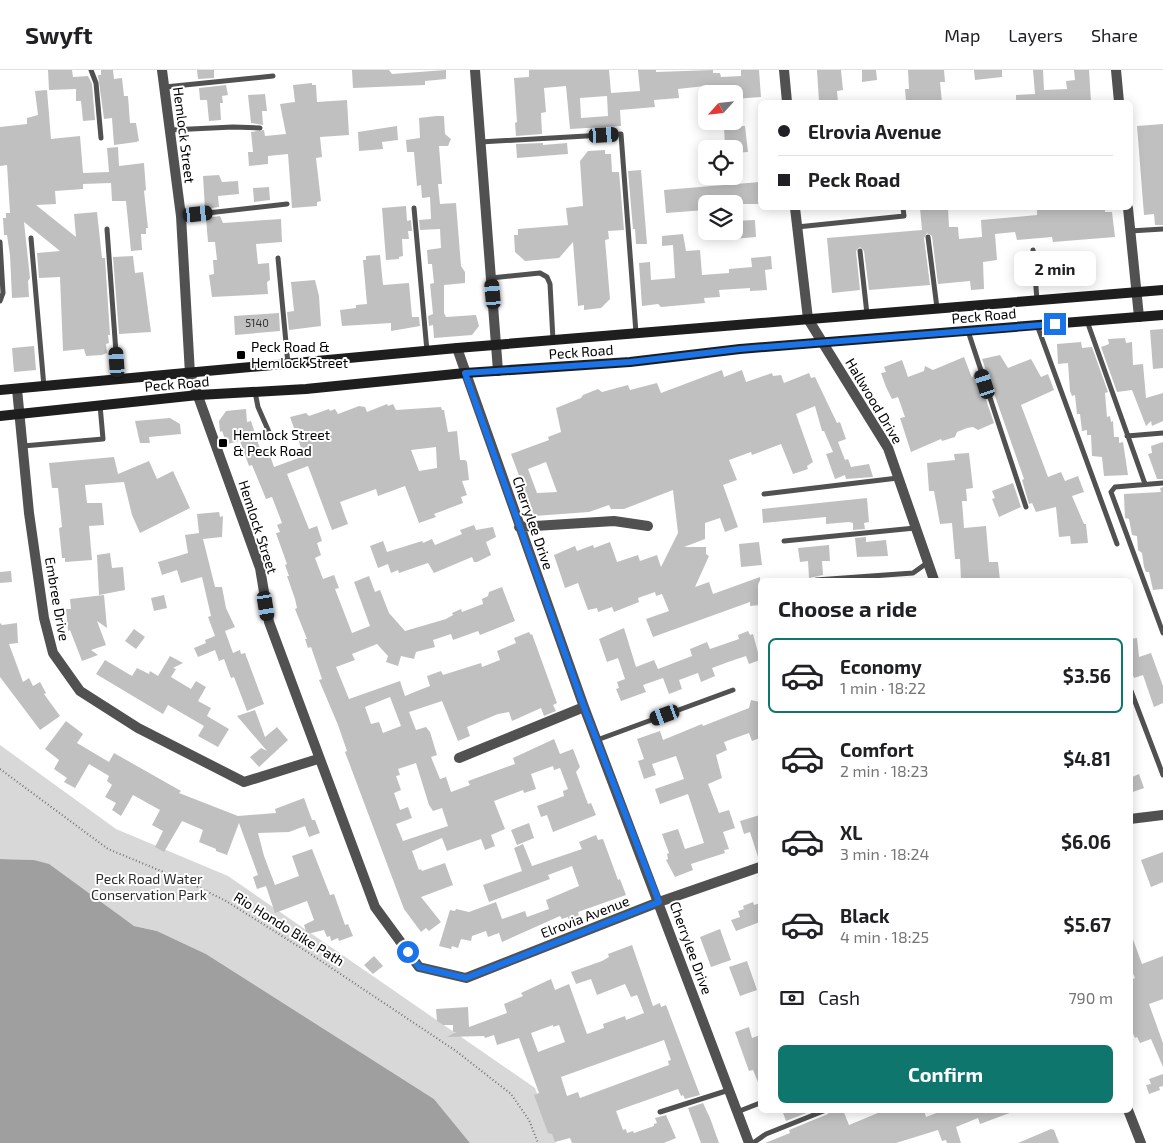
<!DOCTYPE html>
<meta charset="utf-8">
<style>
:root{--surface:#fff;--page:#f6f6f6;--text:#202124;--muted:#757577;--line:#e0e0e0;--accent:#0f766e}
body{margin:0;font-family:"Exo 2",sans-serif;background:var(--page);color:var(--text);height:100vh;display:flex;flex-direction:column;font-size:19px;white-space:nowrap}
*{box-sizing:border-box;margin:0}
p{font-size:16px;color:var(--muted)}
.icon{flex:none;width:28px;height:28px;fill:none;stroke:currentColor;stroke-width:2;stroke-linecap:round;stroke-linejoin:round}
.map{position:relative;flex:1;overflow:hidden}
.drawer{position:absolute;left:758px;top:508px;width:375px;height:535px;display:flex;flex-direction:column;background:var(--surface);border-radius:8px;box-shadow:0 2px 12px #0003}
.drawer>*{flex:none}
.top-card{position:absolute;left:758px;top:30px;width:375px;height:110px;border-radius:8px;box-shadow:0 2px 12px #0003;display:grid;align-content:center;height:110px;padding:0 20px;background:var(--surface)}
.needle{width:32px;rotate:243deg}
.buttons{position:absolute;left:698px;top:15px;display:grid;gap:10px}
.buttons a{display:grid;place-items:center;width:45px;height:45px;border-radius:8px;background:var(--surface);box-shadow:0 2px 12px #0003;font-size:25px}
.end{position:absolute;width:22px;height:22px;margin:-11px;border:6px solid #1a73e8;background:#fff;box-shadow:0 0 0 2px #fff}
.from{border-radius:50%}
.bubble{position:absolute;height:35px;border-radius:8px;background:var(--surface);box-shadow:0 2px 12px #0003;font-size:16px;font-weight:700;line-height:35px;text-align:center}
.car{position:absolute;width:15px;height:30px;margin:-15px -8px;border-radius:6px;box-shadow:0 0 4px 1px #0007;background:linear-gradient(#222 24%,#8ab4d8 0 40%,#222 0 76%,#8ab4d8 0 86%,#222 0)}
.top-card b{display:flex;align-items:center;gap:18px;height:48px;font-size:19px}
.top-card b+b{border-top:1px solid var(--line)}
.top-card i{width:12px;height:12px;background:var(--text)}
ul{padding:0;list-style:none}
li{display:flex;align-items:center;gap:15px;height:75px;margin:0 10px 8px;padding:0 10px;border:2px solid transparent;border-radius:8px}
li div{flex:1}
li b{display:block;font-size:19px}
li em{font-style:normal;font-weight:700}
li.selected{border-color:var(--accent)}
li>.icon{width:45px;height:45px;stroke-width:1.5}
h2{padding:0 20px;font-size:22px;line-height:60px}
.pay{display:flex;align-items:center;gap:12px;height:55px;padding:0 20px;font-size:19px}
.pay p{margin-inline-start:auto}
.button{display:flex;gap:10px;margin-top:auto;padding:10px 20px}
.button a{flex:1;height:58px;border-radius:8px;background:var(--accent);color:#fff;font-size:20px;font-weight:700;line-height:58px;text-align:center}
header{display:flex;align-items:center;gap:30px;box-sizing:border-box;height:70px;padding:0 25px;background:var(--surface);border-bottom:1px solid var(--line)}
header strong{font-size:24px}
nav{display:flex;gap:28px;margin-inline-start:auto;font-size:18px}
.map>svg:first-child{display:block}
.green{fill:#d8d8d8}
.water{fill:#9f9f9f}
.building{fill:#c0c0c0;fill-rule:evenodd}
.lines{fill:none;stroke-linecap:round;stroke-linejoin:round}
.path{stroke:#737373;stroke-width:2;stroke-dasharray:1 2.5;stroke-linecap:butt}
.lane{stroke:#515151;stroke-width:5}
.street{stroke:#515151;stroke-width:10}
.secondary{stroke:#1e1e1e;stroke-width:10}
.route{stroke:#1a73e8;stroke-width:6}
.poi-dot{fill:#000;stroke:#fff;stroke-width:2}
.labels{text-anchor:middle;stroke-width:4;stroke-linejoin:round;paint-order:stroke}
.number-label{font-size:11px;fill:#303030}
.street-label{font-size:14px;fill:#000;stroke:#fff}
.poi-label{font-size:14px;fill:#000;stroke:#fff;text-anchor:start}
.park-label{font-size:14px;fill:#2f2f2f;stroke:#fff}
</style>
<header>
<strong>Swyft</strong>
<nav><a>Map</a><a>Layers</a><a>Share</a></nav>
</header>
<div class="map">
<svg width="1163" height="1073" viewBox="0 0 1163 1073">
<rect width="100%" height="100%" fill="#fff"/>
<path class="green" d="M0,675L116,759L228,806L535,1018L556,1073H470L434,1029L206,884L157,861L134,856L34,790L0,789Z"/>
<path class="water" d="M0,789L34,790L49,794L134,856L157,861L206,884L434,1029L470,1073H0Z"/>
<path class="building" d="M48,0H72L73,7L88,6L92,14L95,50L83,51L81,31H76V19L49,20Z
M101,0H113L114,9L122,8L124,26H128L130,53H136L139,71L136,72L114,75L112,48L104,49L98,5H101Z
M197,0H214V8L198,9Z
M352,0H389L392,4L446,0V9L425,11V15L353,18Z
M529,0H609L611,23L640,21L638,0H656V2L713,0V3H720L721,7L741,6V0H759L761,27L734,29V24H705V16L678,19L679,28L654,30L655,37L620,40L621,56L570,59L566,16L544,18L546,42L541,43L542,64L516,66L515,53L517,52L514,8L529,7ZM607,26L608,46L581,48L580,28Z
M817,0H841L843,20L837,21L838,32H819Z
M862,0H876L877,10L862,12Z
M908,0H944L945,12H940L942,32H906L905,19H909Z
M974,0H1002V7L975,10Z
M1033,0H1043L1044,20L1067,19L1066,11L1075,10L1074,0H1089L1091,32H1016V25L1035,24Z
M312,13V15H316L317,32L347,30L349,65L320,67L322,87L316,88L321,131L317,132V136L292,138L288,84L268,86V94L249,96L248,82H253L251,62L264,60L265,66L286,64L280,34L295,32L293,15Z
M226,15L228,25L222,26L223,33H220L221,50L209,51L207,30H200L199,18Z
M47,20L51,69L80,66L83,103L109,102L107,78L118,77L119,96L144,93L146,120L144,121L148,158H146V164H141L142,180L131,181L126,131H112L111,113L83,114V119L55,121L56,134L36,135L76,167L74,144L97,142L102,188H105L110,265H108L109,273L106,274L107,283L102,285L86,286L84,279L63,281L60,207L39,208L37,183L60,181L24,152L30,208L28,211L29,227L12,228L10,185L7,165H4L3,148H6V143H10L7,95L0,96V57L27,54V48L38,45L35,21Z
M265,24L267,41H262L263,55L251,53L248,25Z
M436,46H444L445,64L451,69L448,76H439L442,114H438L440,134L456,133L461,196L465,202V213L444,215V243L446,247L476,245L479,256L472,265L434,268L433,255L429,256L428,246L433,244L430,214L434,213L432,194H428L427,180L441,178L440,159L420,160L419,150L431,149L430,127L422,128L421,115L417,116L414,82H407L406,70L420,68L419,48Z
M1163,54V155H1155L1154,144L1144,145L1137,56Z
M397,56L398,70L382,72L383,79L359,81L358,62Z
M745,56L748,82L734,83V79H728V75H725L724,58Z
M543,73V75L567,73L568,84L517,88L516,74Z
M605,80V84H611L612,102H619L624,160L608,161L609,169L605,170L610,229L601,238L584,240V235L578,236L573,172L559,188L525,191L515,182L514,165H518V159L568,155L566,138L583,136L580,91L588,81Z
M641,100L647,174H636L635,159H633L628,101Z
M219,105L222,112L238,111L239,124L218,126L219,137L205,139L203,106Z
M760,112V134H706V140L666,143L664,120Z
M269,117L270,130L254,132L253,118Z
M406,136L407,151L411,150L412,161H408L409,169H402L403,186L399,187V189L386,190L382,138Z
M920,138H948L949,157H958L959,169L982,167L981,150L1037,145V138H1105V142H1112L1115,167L1053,172L1052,167L1017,170L1015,162L995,164L997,190L983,192L984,219L971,220L970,211L938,214L932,166L927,163L924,168L930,215L869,220L864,181L860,177L856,181L860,220L832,223L827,168L922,160Z
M220,146L223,153L281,149L282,172L256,174L258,194L269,193L270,210L267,212L268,224L212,227L209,205L214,204L213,190H217L215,172H208L206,148Z
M755,150L756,167L734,169V151Z
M683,164L686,181L700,180L702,205L729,203V199L752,197L751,188L771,186L772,199L765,200L767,220L750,221V218L719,220L720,227L704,228L705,233L661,237L658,234L642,236L639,193L650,192L651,210L675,208L673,175L662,176V166Z
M380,185L383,215L409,213L412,247H419L420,256L391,261V253L342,256L340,240L356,238V235L367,234L363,190H366V186Z
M133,186L135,203L143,202L151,262L119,264L113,187Z
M315,210L319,226L321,256L289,260L287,242L294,241L291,212Z
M279,243L280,261L235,265L234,246Z
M1163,259V298L1153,299L1150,260Z
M1125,268L1126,273L1132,272L1133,295L1143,294L1146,328L1163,323V351L1152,356L1151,351L1146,356L1132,320L1117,322L1101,277L1109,274L1108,269Z
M1081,272L1082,278L1092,277L1108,322L1105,323L1107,347L1110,346L1111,352L1113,351L1114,367H1119V373L1123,372L1128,405L1104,406L1102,387L1092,386L1091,365H1087V360L1082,361L1080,344H1077L1075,325L1072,326L1070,321L1068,293L1058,294L1057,274Z
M34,276L36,300L14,302L12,278Z
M1000,285L1008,298L1031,289L1041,307L1048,304L1054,320L1021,335L1048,407L1061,402L1065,411L1078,406L1084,422L1072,426L1084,454H1086L1088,473L1071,474L1070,466L1059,467L1056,437L1036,442L1032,433L1029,434L1022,410L1024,409L982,289Z
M964,287L972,308L976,300L994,353L978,360L973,357L967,358L957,362L955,367L942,371L941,369L911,382L900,348L905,347L898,327L892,329L886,317L881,303L886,302L884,297L902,290L908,307L924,301L925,296L933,300Z
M722,300L724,307L742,300L746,312L772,303L773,306L781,305L784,313L809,303L811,308L815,307L837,353L840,352L846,369L838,372L845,390L848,389L851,397L869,394L873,407L846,409L845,405L835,409L826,384L833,382L824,361H822L815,336L796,344L813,392L807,396L808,399L793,404L781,374L752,385L751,382L729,390L737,410L723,415L738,457L725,462L720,448L705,453V469L684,477H706V484L709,486L695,517L709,512L713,524L760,507V535L750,536V532L653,567L646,549L669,541L662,524L656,526L655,522L638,528L639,532L614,542L612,537L598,542L597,538L588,540L578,513L565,518L554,485L575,476L577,481L593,475L594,478L610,472L617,492L638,485L640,491L657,485L661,497L678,463L673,420L624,439H611L609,435L589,442L534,446L511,384L549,370L548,367L561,362L556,338L581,328L583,325L598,319L602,322L628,315L630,320L657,313L661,323ZM546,392L557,422L537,423L528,399Z
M387,334L388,336L393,334L396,340L441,337L442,340H444L448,362L457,361L460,390H465L467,392L469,410L462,411L467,425L461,427L463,433L434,444L436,447L419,453L405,416L378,426L376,419L340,432L348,454L332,460L308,396L287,404L309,459L317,456L322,471L317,473L321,485L315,488L323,509L334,505L339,518L335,519L352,563L370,556L354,512L369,506L375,522L380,520L389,543L405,561L446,549L453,545L452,543L461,539L462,542L483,534L482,529L488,526L489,522L502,517L515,551L480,565L478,561L453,570L451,564L433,570L435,577L416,582L414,589L401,586L398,596L386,592L388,586L377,574L352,584L355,590L336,597L349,629L400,611L405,626L417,621L430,616L427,606L441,601L443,605L481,593L482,597L500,590L497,581L516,573L514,568L529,562L531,565L532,564L557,633L553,635L556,641L544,646L541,638L512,651L509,642L498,644L467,657L470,666L458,671L442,631L409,642L416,660L426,657L430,662L437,685L431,687L440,709L446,707L451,722L470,715L468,711L515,694L513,688L554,669L560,684L573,679L580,697L576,702L588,734L591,733L596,745L553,762L547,745L541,747L537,736L564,726L563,721L568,719L560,698L554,700L553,696L531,704L536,719L524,723L523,720L494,731L505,759L491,765L495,776L485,780L481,769L447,781L442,768L412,781L419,800L421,799L422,801L445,793L453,815L421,827L441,852L429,861L426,858L421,862L404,839L345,682L347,681L338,655L319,610L322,609L311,577L308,578L305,569H307L295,539L297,538L295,529L287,506H289L285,495L287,494L277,466L276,463L280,462L277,455L282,453L272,427L266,429L252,395L249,396L240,371L227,374L222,361L220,362L219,351L226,341L246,339L247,352L251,351L260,379L267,377L274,397L304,386L290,347L306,343L309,346L329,339L330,341L335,339L338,344L359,336L365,337L367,342ZM436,377L437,398L419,401L411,380ZM390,627L401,656L383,663L379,652L371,654L365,637ZM416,693L429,735L433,741L442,738L448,756L403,771L396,754L412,748L408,737L400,740L394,723L401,720L396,706L400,705L398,699Z
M170,348L180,354L181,364L149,367L150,373H140L135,351Z
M1163,372V409H1157L1148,384L1152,383L1151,376Z
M969,383L973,418L966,419L967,431H962L964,458L986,456L989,492H998L1000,510H961L960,489H955L952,453L940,454L934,421H929L927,393L955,390L954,384Z
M114,387L118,404L149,391L157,409L173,401L190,438L140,463L132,445L124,412L85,415L87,433H102L104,455L89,456L92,490L65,492V488H62L59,458L62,457L58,418H52L49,393Z
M1013,413L1021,437L999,447L992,429L995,428L992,421Z
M1163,417V519L1153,520L1149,502H1146L1144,497L1142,483L1138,480L1137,466L1132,465L1129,449L1125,448L1124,426V424L1161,422L1160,418Z
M867,428L869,452L864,453L865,459L853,460V453L849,452L826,454V447L763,453L762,439Z
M219,442L220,447L223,446L222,467L203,469L215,517H222L226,538L235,557L225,561L233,583L240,580L241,584L245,583L264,634L247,641L234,607L231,608L224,589L219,591L215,580L198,587L194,578L206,573L205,570L215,566L208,547L211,546L202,507L181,513L177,500L162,505L158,492L188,483L185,465L199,463L197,444Z
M474,455L476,460L493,457L496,467L486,472L491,485L477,492H474L472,487L434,503L428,493L399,503L398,500L391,503L388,494L378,498L370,476L383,471L387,482L422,471L423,473L432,469L435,475L462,464L460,460Z
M866,467V472L886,470L888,486L857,487L855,468Z
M759,472L762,495L741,497L739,474Z
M829,475L830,491H822L823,505L809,508L808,491L800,492L798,478Z
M110,483L112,498L123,497L125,520L99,525L97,485Z
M11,501L12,512L0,513V502Z
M104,525L107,558L97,551L106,575L91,580L98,585L82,591L70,560L68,561L66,539H71L70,529Z
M164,525L167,538L154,541L151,528Z
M0,553L2,555L17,553L18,573L9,574L23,612L29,608L33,616L40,612L46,623L44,624L60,646L40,660L0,607Z
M624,558L636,597L654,590L658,599L692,586L690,579L707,572L710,579L739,569L738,565L748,561L750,565L753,564L760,590L749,594L746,586L731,591L712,598L715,606L701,612L698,603L679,610L682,619L669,624L663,608L643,615L646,622L621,631L616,619L619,618L617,612L625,609L618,588L607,592L599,569Z
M134,559L145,567L136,579L125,571Z
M1137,568L1139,587L1151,583L1163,616V633L1154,637L1143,605L1134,608L1132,602L1130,603V569Z
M170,586L183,593L173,598L176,599L171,607L191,619L196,611L206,617L198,631L211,638L207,646L229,659L218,677L198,666L204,656L168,635L163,644L96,604L105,590L132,606L137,598L149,604L150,601L158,606Z
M751,630L760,632V668L752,671L749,663L724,672L727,680L716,685L722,708L708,714L719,743L729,740L735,758L723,762L729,779L724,780L725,783L691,794L693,800L675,807L666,790L668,789L667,784L669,783L662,764L678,759L685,779L704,773L688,724L660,734L655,719L684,709L676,686L652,694L656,705L644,709L638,691L644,689L637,669L660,661L663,670L702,654L703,656L749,638Z
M255,640L265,667L277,657L288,670L259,697L250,687L261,678L267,681L237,646Z
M66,651L83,664L77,673L109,692L114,683L181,721L179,723L238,746L276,743L275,739L304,728L312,750H315L320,763L309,767L305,756L289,762L258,763L264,786L275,815L299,806L292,786L312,779L330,825L334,824L345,855L348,854L353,866L339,871L338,868L331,871L330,866L327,867L324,860L307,864L304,855L314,850L307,831L275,843L266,816L257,819L253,807L258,805L239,753L227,785L216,781V779L199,772L203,760L182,751L164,782L155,777L163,761L152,755L160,740L133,725L121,746L112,740L116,733L105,727L112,715L107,711L109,706L89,694L75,718L64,712L67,708L54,699L59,690L45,679Z
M1139,704L1144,718L1130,723V708Z
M760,745V786L758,787L750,762L744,764L740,751Z
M529,753L534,768L517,775L511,760Z
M596,765L598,770L603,769L618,810L620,809L626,825L578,842L579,846L569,850L568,847L562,849L560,846L502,872L499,863L488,867L486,861L472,866L471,871L461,869L458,878L452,876L451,879L439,876L450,840L455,841L456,839L469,842L496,832L502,849L525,841L527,847L549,839L546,830L579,816L572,796L548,805L550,809L489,832L483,815L522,801L514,778L523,774L532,796L582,779L579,772Z
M1163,782V812L1151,817L1141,790Z
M753,832L754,835L760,833V852L736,861L731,850L740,847L738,841L744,839L743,836Z
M720,859L731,890L711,897L700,867Z
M1131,864L1142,894L1163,886V929L1149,934L1163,973V997L1151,969L1140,973L1137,967L1135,968L1130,957V910L1135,908L1130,897Z
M632,875L653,936L660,933L661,937L666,935L700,1025L685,1029L683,1025L681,1026L678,1019L616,1041L623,1060L626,1059L627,1063L633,1061L634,1063L654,1056V1054L657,1053L655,1048L666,1045L676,1068L664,1073H572L570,1068L555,1072L552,1064L548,1063L534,1025L539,1023L519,968L497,975L494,965L485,968L484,966L447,967L456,962H453V955H443L437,951L436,939L468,937L469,957L507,943L504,934L523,926L521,923L551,909L555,920L569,914L587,964L604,958L603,954L625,946L626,950L644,943L637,925L631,927L625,914L597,925L591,909L576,914L571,902L602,891L609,887L608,884ZM553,955V957L559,955L565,972L538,982L531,963ZM664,970L671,990L668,991L669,995L580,1028L578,1022L567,1026L561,1007Z
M374,886L383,896L373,904L364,895Z
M747,891L757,920L740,926L729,897Z
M749,957L752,968L760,965V1017L753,1000L749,1001L735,962Z
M1163,1004V1016L1159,1017L1160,1020L1149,1024L1146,1015L1151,1014L1149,1009Z
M703,1033L710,1048L719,1073H701L688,1038Z
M782,1040H814L786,1051Z
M830,1040H843L849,1055L885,1040H924L926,1047L944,1040L1015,1041L980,1054L978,1048L956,1057L961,1073H947L946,1070L942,1071L938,1060L896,1073H765L790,1063L789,1060L828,1044Z
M1051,1059L1054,1060L1059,1073H1018Z"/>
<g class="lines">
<path class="path" d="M0,699L108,779L190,813L226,831L309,883L456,981L511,1024L529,1050L538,1073"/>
<path class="lane" d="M91,0L96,13L101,68
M165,17L273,6
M170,60L233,57L260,58
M480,72L621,64L636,263
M414,138L427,281
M181,146L287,134
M797,157L904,146L903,138
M107,159L118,310
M1130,161L1163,159
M928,167L937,238
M31,168L44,317
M0,172L3,223L0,231
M1033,180L1037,230
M860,181L867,244
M278,188L288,294
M491,208L540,203L547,207L550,214L553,270
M1087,251L1145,414
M1037,255L1117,474
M968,261L1026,437
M255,322L258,337L269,362
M1127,366L1163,363
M23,376L103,369L100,335
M1163,413L1115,417L1111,422L1163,563
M764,424L898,408
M784,471L915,458
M816,510L913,503L927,493
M1131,621L1163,705
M597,670L733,620
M660,1042L729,1020
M737,1042L760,1033
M753,1073L766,1064L826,1040"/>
<path class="street" d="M162,0L181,146L190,304L260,498L269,552L375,837L419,897L466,908L659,832L760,797
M475,0L498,301
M784,0L787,32
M1116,0L1119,32
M795,138L808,249L888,378L934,510
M1128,138L1139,247
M457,278L584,637L749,1073
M17,319L29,443L44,548L53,583L80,621L138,658L244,712L318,689
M519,457L614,451L648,456
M459,688L584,637
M1130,749L1163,745
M1128,1040L1141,1073"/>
<path class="secondary" d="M0,320L457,278L1163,220
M0,346L198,325L306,319L465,303L630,292L740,279L1163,245"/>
</g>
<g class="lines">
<path class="route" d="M408,882L419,897L466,908L659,832L584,637L465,303L630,292L740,279L1055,254"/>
</g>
<g class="poi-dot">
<rect x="236" y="280" width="10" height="10" rx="2.5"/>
<rect x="218" y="368" width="10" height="10" rx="2.5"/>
</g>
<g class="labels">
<g class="number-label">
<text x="257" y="257">5140</text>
</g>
<g class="street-label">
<text transform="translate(184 65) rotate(83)" y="5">Hemlock Street</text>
<text transform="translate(984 246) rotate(-5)" y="5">Peck Road</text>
<text transform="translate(581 282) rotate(-4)" y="5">Peck Road</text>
<text transform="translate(177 314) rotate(-5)" y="5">Peck Road</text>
<text transform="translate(874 331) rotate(59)" y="5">Hallwood Drive</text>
<text transform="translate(533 453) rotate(71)" y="5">Cherrylee Drive</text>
<text transform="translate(258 457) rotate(72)" y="5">Hemlock Street</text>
<text transform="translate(57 529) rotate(80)" y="5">Embree Drive</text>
<text transform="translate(585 847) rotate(-21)" y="5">Elrovia Avenue</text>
<text transform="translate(289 859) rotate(32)" y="5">Rio Hondo Bike Path</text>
<text transform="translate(691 878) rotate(70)" y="5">Cherrylee Drive</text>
</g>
<g class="poi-label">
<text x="251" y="282">Peck Road &amp;<tspan x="251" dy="16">Hemlock Street</tspan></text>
<text x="233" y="370">Hemlock Street<tspan x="233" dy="16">&amp; Peck Road</tspan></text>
</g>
<g class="park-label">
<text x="149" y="814">Peck Road Water<tspan x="149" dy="16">Conservation Park</tspan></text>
</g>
</g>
</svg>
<div class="buttons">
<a><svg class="needle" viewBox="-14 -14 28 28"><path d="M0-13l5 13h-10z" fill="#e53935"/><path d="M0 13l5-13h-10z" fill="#757577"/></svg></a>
<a><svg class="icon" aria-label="locate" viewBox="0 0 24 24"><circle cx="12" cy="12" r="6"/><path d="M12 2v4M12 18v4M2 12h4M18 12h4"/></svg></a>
<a><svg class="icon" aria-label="layers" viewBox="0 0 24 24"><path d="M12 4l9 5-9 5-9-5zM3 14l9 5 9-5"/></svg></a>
</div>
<i class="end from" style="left:408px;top:882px"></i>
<i class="end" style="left:1055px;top:254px"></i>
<div class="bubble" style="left:1014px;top:181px;width:82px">2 min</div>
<i class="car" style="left:604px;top:65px;rotate:87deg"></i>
<i class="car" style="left:198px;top:144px;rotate:84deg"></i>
<i class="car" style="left:493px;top:224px;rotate:355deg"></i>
<i class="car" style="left:117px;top:292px;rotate:356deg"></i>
<i class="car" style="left:985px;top:314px;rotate:342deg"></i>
<i class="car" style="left:266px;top:536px;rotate:171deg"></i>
<i class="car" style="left:665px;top:645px;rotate:250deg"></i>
<div class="top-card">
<b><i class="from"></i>Elrovia Avenue</b>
<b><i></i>Peck Road</b>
</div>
<section class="drawer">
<h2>Choose a ride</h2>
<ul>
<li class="selected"><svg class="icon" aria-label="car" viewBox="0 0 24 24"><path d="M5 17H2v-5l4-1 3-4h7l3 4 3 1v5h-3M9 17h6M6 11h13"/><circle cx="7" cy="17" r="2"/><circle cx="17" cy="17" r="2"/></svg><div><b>Economy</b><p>1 min · 18:22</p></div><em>$3.56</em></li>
<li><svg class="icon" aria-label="car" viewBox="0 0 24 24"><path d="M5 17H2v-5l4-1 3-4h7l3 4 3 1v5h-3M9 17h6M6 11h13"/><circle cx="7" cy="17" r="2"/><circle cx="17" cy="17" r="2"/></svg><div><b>Comfort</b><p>2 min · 18:23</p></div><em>$4.81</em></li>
<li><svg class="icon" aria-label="car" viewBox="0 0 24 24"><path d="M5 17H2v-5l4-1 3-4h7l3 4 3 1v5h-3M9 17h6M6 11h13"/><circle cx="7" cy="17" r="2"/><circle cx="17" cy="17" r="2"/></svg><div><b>XL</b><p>3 min · 18:24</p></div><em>$6.06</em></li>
<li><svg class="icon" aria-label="car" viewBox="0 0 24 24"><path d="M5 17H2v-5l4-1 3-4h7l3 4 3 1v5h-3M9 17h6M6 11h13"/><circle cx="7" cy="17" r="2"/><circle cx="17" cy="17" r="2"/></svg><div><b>Black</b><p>4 min · 18:25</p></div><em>$5.67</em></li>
</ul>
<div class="pay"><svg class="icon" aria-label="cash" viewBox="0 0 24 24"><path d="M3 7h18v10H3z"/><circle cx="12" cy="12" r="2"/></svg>Cash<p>790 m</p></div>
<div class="button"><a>Confirm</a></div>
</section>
</div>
